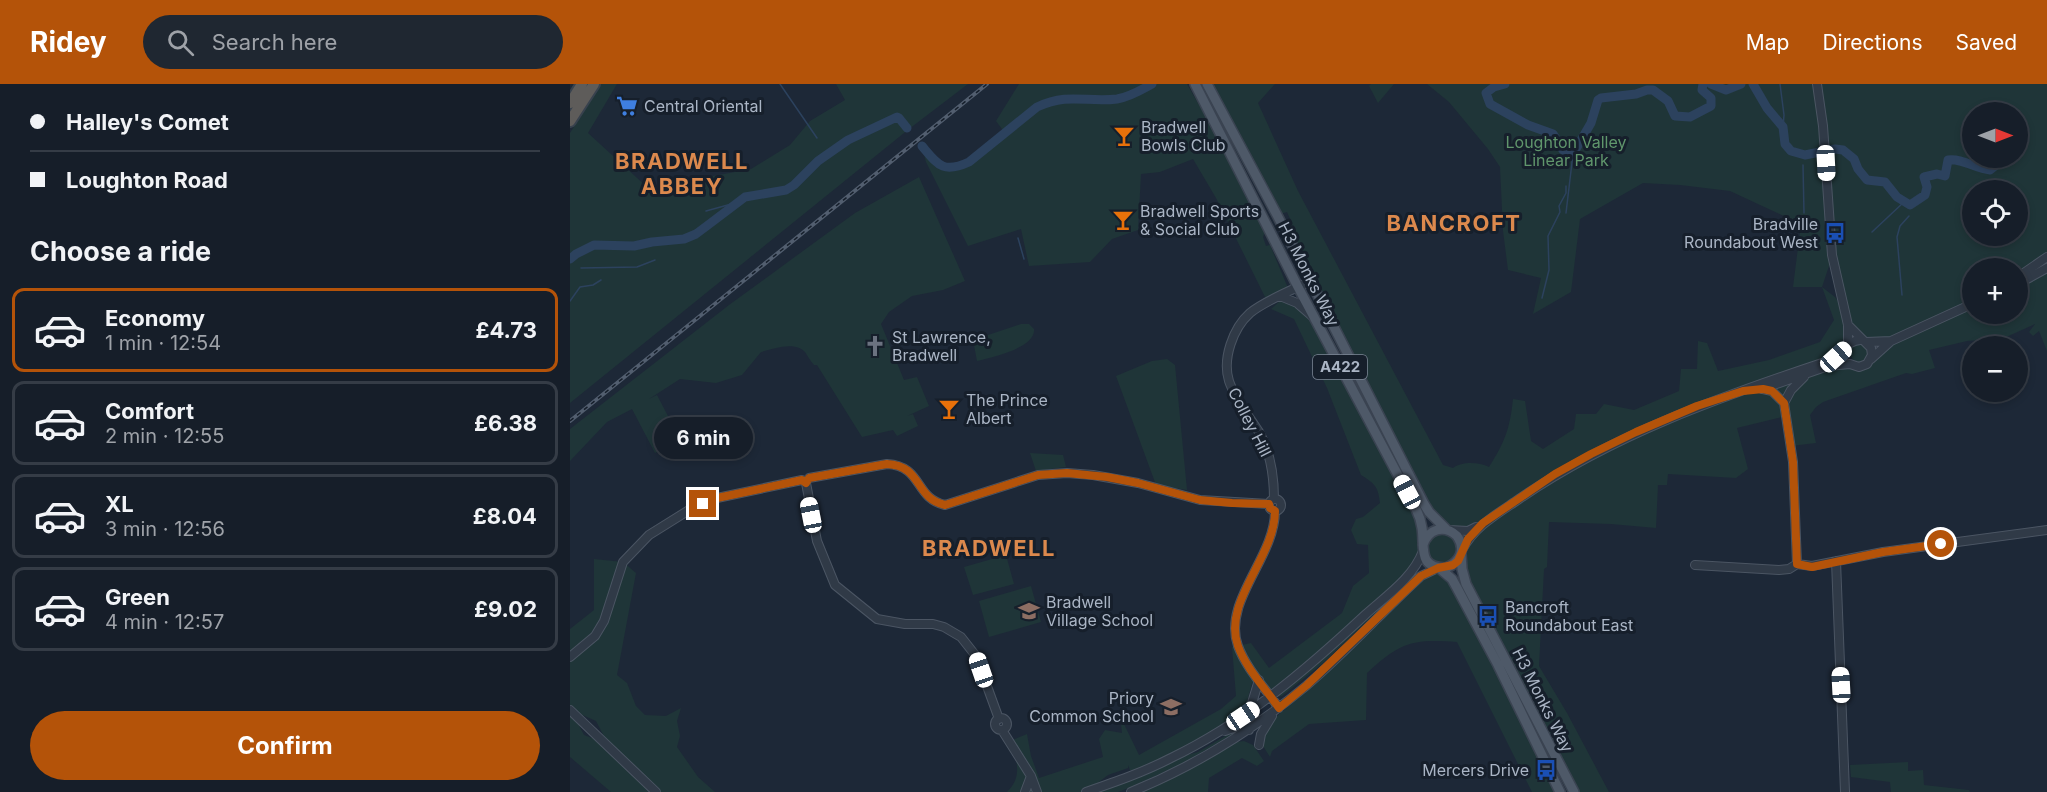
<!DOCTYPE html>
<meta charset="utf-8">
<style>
:root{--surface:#161e29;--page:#1f2731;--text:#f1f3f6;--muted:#9ea2a8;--line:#353c46;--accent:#b45309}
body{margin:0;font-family:Inter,sans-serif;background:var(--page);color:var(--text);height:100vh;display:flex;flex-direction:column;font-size:22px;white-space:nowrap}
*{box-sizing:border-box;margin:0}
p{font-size:20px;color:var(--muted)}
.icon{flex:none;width:33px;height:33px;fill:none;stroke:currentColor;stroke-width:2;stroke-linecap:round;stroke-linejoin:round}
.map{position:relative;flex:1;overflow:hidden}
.sheet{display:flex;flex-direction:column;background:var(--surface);width:570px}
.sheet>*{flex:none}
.banner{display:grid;align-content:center;height:132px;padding:0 30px;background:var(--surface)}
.needle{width:39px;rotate:90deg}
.buttons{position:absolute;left:1392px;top:18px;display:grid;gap:12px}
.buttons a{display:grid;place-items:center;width:66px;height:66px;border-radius:50%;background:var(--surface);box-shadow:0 3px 9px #0003,0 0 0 2px var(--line);font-size:30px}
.end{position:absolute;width:27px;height:27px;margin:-14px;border:8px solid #b45309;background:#fff;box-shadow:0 0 0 3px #fff}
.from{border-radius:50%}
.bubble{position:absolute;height:42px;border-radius:21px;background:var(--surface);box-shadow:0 3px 9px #0003,0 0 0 2px var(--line);font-size:20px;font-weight:700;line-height:42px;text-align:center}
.car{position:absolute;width:18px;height:36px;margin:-18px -9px;border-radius:8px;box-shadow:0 0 4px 2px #0007;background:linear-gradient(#fff 24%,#345 0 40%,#fff 0 76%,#345 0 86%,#fff 0)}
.banner b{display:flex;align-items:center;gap:21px;height:57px;font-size:22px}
.banner b+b{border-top:2px solid var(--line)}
.banner i{width:15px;height:15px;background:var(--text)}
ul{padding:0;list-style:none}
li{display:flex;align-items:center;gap:18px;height:84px;margin:0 12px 9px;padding:0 18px;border:3px solid var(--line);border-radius:12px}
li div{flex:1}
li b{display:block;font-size:22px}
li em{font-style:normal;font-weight:700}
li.active{border-color:var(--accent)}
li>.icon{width:54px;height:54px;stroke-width:1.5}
h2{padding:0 30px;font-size:27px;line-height:72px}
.primary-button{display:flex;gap:12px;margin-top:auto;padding:12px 30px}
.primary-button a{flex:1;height:69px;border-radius:36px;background:var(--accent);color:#fff;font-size:24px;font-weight:700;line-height:69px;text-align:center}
header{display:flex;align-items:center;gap:36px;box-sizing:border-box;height:84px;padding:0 30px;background:var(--accent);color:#fff}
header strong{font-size:28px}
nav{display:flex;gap:33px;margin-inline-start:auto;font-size:21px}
.search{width:420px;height:54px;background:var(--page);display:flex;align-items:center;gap:15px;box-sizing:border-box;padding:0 21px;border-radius:33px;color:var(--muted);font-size:22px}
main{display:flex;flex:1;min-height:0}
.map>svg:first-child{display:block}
.green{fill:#1f3538;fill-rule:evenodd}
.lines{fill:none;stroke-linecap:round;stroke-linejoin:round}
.stream{stroke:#2c425e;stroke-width:1.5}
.river{stroke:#2c425e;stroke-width:9}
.tertiary-casing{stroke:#4b5563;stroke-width:10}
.primary-casing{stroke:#3a4351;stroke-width:12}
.trunk-casing{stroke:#38424e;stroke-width:14}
.tertiary{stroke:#303a47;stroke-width:8}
.primary{stroke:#4e5968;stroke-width:9}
.trunk{stroke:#5e5c5a;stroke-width:10}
.rail-casing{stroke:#525e6f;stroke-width:4}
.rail{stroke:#161f2b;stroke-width:1.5;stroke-dasharray:4.5;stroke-linecap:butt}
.route{stroke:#b45309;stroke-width:8}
.labels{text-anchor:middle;stroke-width:6;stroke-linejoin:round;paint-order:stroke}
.shield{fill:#161f2b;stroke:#7e8897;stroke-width:1.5}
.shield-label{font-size:15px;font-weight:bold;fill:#aab5c5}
.poi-label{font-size:16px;fill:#aab5c5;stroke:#161f2b;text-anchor:start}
.park-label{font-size:16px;fill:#60966c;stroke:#161f2b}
.street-label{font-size:16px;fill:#aab5c5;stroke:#161f2b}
.district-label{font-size:22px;font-weight:bold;letter-spacing:1.5px;fill:#dc894d;stroke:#161f2b}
</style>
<header>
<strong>Ridey</strong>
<div class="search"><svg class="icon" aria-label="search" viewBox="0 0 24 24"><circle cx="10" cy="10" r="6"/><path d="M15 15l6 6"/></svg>Search here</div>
<nav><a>Map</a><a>Directions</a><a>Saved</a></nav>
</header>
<main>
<section class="sheet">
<div class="banner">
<b><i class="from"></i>Halley's Comet</b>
<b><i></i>Loughton Road</b>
</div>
<h2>Choose a ride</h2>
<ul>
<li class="active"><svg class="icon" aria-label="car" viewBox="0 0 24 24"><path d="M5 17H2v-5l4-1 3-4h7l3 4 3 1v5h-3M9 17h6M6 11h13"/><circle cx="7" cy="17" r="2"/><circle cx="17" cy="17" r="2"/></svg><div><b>Economy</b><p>1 min · 12:54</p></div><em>£4.73</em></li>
<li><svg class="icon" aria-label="car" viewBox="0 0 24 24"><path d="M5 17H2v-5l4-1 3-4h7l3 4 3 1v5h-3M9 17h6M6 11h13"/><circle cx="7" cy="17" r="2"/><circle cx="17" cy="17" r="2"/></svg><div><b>Comfort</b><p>2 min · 12:55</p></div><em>£6.38</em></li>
<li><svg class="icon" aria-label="car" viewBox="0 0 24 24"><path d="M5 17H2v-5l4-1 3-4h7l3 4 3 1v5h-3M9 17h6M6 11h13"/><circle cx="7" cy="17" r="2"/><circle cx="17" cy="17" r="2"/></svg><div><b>XL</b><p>3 min · 12:56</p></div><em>£8.04</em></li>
<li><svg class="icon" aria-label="car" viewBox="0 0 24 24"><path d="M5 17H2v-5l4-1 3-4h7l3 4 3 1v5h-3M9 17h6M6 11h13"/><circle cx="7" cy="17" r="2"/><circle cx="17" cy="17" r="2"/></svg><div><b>Green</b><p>4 min · 12:57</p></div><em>£9.02</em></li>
</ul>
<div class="primary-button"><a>Confirm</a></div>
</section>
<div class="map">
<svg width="1477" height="708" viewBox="0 0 1477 708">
<rect width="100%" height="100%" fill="#1d2837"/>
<path class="green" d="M31,0H47L18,49L78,104L181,85L220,61L240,37L275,16L266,0H398L339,45L0,319V49Z
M449,0H617L632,26L619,0H625L695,148L693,153L696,162L700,161L718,204L697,217L646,114L623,75L590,88L571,90L568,146L542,155L520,178L459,182L451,145L398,162L356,78L352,62C358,68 364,78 371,83C390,93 422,60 435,49L426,37Z
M637,0H705L688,19L728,107L873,381L883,384C892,377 909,378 919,383C935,358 940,344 943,315L955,317L961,357L973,365L1004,345L1006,330H1026L1034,320L1064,326L1109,307L1111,285H1127L1128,257L1137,259L1148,287L1199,276L1250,258L1264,236L1252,203H1223L1231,140L1160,107L1110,101L1073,99L1010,135L1001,208L963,230L971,194L938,186L933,147L930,83L918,65L879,18L857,0H1477V173L1448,193V184H1402V230H1424L1429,238L1428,230H1448V201L1477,184V267L1469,247L1463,252L1459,248L1465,240L1434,254L1397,257L1359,266L1365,284L1342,290L1336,289L1253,318L1246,323L1240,331L1246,359L1221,362L1216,332L1167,344L1178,385L1166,394L1098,390L1097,401H1088L1086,444L1041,440L979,438L977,483L974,485L969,582L997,629L1039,708H1009L961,624L913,532L909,515L900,497H898C895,474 894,465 910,447L911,448L919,441L916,437L898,447L879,446L859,428L790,295L746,196L723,152L719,139L721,137L717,128L707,131ZM1402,28H1448V74H1402ZM1402,106H1448V152H1402ZM1262,173L1272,223L1265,213L1252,203ZM1278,242L1296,258L1321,257L1292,283L1258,282L1243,292L1175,307L1266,273Z
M801,0H824L808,19L799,2Z
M349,93L395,197L373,206L342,212L319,228L311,240L334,296L347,293L359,322L337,332L343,330L348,342L327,352L323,346L292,353L247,281H244C240,277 238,272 235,268C224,257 204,265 191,268L172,291L146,299L110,295L79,315L87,311L111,357L85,369L62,325L37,338L0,377V345L159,221L285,129Z
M710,217L720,218L739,233L848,423L853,467L845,484L701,613L689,596L682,599L677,618L643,652L571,687L560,686L558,681V684L538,691L516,708H472L469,705L467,708H437C453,693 447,676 440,657L457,650L461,672L469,694L533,673L529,655L535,646L552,649L551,639L554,640L569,671L651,625L666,612L662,563L681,559L699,584L772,529L783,502L799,489L798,461L787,460L781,446L786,435L793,433L810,419C808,402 805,400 791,391L757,304L724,235L701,225Z
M451,240H459L464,245C466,264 422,273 407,277L403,256Z
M1280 269a9 9 0 1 1 18 0a9 9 0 1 1-18 0Z
M597,275L605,281L617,406L586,401L546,292L582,277Z
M460,369L493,371L496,383L466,387Z
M857 465a15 15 0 1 1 30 0a15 15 0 1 1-30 0Z
M436,471L444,500L403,511L394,483Z
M24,475L53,478L66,489L47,591L57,599L66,622L75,631L96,632L111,624L107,637L110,652L107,663L128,693L145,708H41L0,673V577L12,568L23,554L0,569V545L24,526ZM1,626L26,637L38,660L14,651Z
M869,489C882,500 884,511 892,524H893L990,708H962L887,558C842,555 831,558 797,589L796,636L739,640L702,667L700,673L693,662V653L701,637L737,607L794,552L810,539L829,517L830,519L843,506V503L854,494Z
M461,502L471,538L419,553L409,517Z
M821,510L823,513L753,579L712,612L706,613Z
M674,644L610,681L556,705L548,708H525L609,673L628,668L667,645Z
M674,657L683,661L694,677L687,682L672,674L639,694L638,708H568L667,658Z
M1338,678V687L1353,686L1354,701L1399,706L1400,708H1321L1320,698L1281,693L1280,681Z"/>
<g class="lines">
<path class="stream" d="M210,0L247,54
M1210,0L1214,31L1213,43
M1233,81L1234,129
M136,127L165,119
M996,129L1003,70
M1302,148L1334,118
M448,154L454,175
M11,184L67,183L85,176
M1332,211L1327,153L1330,142L1339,132
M972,214L979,186L978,152L990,128L989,122L996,109V102
M0,217L10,203L23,201L31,196"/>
<path class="river" d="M935,0L924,3L916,9L920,20L958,41L983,50L993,66L997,69L1003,70L1021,39L1028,16L1031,14L1066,10L1077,6H1083L1098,17L1105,32L1120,33L1141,22V14L1132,6L1133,0
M1141,0L1156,6L1171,0
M1183,0L1197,24L1213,43L1215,60L1221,67L1235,71L1265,65L1273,66L1284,75L1288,85L1297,96L1315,98L1327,113L1340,121L1355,111L1357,103L1354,93L1367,90L1375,92L1378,76C1392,74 1406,85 1420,86L1435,74
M352,62C368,81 373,90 399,78L467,23C500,8 516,19 547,15C560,13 571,6 582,0
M1448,63L1450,62
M0,175L6,170L24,161L64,162L82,158L114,155L126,150L142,138L175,113L216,106L224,101L248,77L278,56L327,33L329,34L337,44"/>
<defs>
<path id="tertiary" d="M1247,0L1253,42L1262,171L1278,241V260
M1448,193L1477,173
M1448,200L1477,184
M710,212L727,219L742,232
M1296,258L1321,257
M1301,275L1321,257L1402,220
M1192,305L1258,282L1280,280L1289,283L1297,280L1302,271L1301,264L1278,241
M1193,305L1202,307L1214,319L1223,378L1227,480
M1214,319L1221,306L1234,293
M239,394L317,380C353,382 344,414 375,421L468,391L497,389L523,391L568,399L630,416L699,420
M236,399L247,457L265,501L307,535L335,540H363L374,543L391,553L406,572L429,635
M704,415C704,391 701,369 689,348C679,332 665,315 659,297C652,275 663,244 680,229C694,217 724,205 741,197
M699 421a6 6 0 1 1 12 0a6 6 0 1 1-12 0Z
M705,427C705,474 652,517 668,562C676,584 695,604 709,624
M879,446L898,447L906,443
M892,466C905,442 927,430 949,415C1044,350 1150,313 1258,277C1270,270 1278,255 1292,256
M1266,477L1275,708
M1125,481L1209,486L1219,485L1227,480L1242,482L1313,468L1477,446
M0,573L25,552L34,537L53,478L79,451L119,426L147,414L232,396
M0,626L86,708
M676,627L682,619L689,596
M425 640a6 6 0 1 1 12 0a6 6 0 1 1-12 0Z
M432,646L461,692L467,708
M655,647L671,641L679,646
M689,661L691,650L702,632
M455,708L461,692
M516,708C545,698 574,688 601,674C674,639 736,586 795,531C816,512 843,494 853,467
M561,708C625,682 683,646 736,602C776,568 812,528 851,492L868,484"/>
<path id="primary" d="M625,0L728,203L846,425C849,431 851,437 852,444C855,463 847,484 876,484C891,478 896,465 887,452C874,440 858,445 853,461
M637,0L707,131L854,420L859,428L876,445
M891,470L892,485L896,500L1004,708
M869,484L882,495L887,504L928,581L990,708"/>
<path id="trunk" d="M0,19L12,0
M0,37L24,0"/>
</defs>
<use href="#tertiary" class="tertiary-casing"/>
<use href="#primary" class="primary-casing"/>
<use href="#trunk" class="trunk-casing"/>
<use href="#tertiary" class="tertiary"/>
<use href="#primary" class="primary"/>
<use href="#trunk" class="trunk"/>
<defs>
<path id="rail" d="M0,337L417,0"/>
</defs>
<use href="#rail" class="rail-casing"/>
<use href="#rail" class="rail"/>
</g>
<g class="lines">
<path class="route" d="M133,420L147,414L232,396L236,399L239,394L317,380C353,382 344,414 375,421L468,391L497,389L537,393L568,399L630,416L662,419L699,420L700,424L705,427C705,474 652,517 668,562C676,584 695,604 709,624L737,601L851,492L868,484L883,481L888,477L898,455L913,439L985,390L1021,370L1066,348L1127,322L1173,307L1193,305L1202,307L1214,319L1223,378L1227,480L1242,483L1313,468L1371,460"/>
</g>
<defs>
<symbol id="supermarket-bare" viewBox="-9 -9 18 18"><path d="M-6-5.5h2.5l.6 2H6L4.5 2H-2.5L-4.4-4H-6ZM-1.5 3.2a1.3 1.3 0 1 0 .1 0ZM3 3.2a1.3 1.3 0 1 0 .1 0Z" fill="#3f7fe0" stroke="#161f2b" stroke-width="2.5" paint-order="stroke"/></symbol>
<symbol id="bar-bare" viewBox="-9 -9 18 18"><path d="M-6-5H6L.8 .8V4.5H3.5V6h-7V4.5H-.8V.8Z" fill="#e8710a" stroke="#161f2b" stroke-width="2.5" paint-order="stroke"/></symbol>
<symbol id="bus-bare" viewBox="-9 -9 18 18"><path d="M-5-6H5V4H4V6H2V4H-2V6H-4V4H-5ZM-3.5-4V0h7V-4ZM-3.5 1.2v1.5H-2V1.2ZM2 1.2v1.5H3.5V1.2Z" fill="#1a4fb4" stroke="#161f2b" stroke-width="2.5" paint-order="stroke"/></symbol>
<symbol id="church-bare" viewBox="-9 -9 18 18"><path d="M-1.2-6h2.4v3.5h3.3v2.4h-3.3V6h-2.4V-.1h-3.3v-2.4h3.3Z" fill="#6b7280" stroke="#161f2b" stroke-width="2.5" paint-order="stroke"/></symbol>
<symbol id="school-bare" viewBox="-9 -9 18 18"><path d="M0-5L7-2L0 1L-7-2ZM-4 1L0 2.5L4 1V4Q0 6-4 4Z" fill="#8d6e63" stroke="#161f2b" stroke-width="2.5" paint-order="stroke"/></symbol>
</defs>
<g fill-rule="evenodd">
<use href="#supermarket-bare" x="42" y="7" width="30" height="30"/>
<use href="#bar-bare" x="539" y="37" width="30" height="30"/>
<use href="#bar-bare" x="538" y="121" width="30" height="30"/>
<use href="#bus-bare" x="1250" y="134" width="30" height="30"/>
<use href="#church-bare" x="290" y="247" width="30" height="30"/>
<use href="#bar-bare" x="364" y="310" width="30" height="30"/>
<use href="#school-bare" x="444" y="512" width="30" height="30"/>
<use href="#bus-bare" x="903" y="517" width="30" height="30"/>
<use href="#school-bare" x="586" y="608" width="30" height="30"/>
<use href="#bus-bare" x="961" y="671" width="30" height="30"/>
</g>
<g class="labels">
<rect class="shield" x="743" y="271" width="54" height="24" rx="4.5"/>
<g class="shield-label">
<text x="770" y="288">A422</text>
</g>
<g class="poi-label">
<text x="74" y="28">Central Oriental</text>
<text x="571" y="49">Bradwell<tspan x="571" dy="18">Bowls Club</tspan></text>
<text x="570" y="133">Bradwell Sports<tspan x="570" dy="18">&amp; Social Club</tspan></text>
<text x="1248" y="146" text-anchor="end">Bradville<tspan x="1248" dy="18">Roundabout West</tspan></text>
<text x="322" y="259">St Lawrence,<tspan x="322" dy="18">Bradwell</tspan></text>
<text x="396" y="322">The Prince<tspan x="396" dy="18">Albert</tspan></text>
<text x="476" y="524">Bradwell<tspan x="476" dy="18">Village School</tspan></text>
<text x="935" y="529">Bancroft<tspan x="935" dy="18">Roundabout East</tspan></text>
<text x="584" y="620" text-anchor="end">Priory<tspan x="584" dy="18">Common School</tspan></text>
<text x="959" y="692" text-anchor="end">Mercers Drive</text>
</g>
<g class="park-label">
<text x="996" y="64">Loughton Valley<tspan x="996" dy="18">Linear Park</tspan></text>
</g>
<g class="street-label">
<text transform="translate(739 190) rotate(63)" y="6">H3 Monks Way</text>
<text transform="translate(680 338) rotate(63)" y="6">Colley Hill</text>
<text transform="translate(973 616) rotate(63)" y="6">H3 Monks Way</text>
</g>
<g class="district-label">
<text x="112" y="85">BRADWELL<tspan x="112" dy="25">ABBEY</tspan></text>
<text x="884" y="147">BANCROFT</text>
<text x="419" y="472">BRADWELL</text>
</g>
</g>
</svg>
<div class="buttons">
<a><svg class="needle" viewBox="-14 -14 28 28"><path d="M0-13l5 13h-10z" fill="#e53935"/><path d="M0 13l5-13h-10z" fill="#9ea2a8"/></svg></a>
<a><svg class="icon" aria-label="locate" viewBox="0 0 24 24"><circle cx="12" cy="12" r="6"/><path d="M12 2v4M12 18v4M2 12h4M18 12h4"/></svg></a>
<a>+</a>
<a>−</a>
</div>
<i class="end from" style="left:1371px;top:460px"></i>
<i class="end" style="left:133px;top:420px"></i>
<div class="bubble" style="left:84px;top:333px;width:99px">6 min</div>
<i class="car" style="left:1256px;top:79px;rotate:177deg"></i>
<i class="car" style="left:1266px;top:273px;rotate:48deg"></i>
<i class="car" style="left:837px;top:408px;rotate:332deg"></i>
<i class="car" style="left:241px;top:431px;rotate:349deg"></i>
<i class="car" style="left:411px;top:586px;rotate:341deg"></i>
<i class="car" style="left:1271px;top:601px;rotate:357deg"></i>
<i class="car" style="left:673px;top:632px;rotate:56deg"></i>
</div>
</main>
